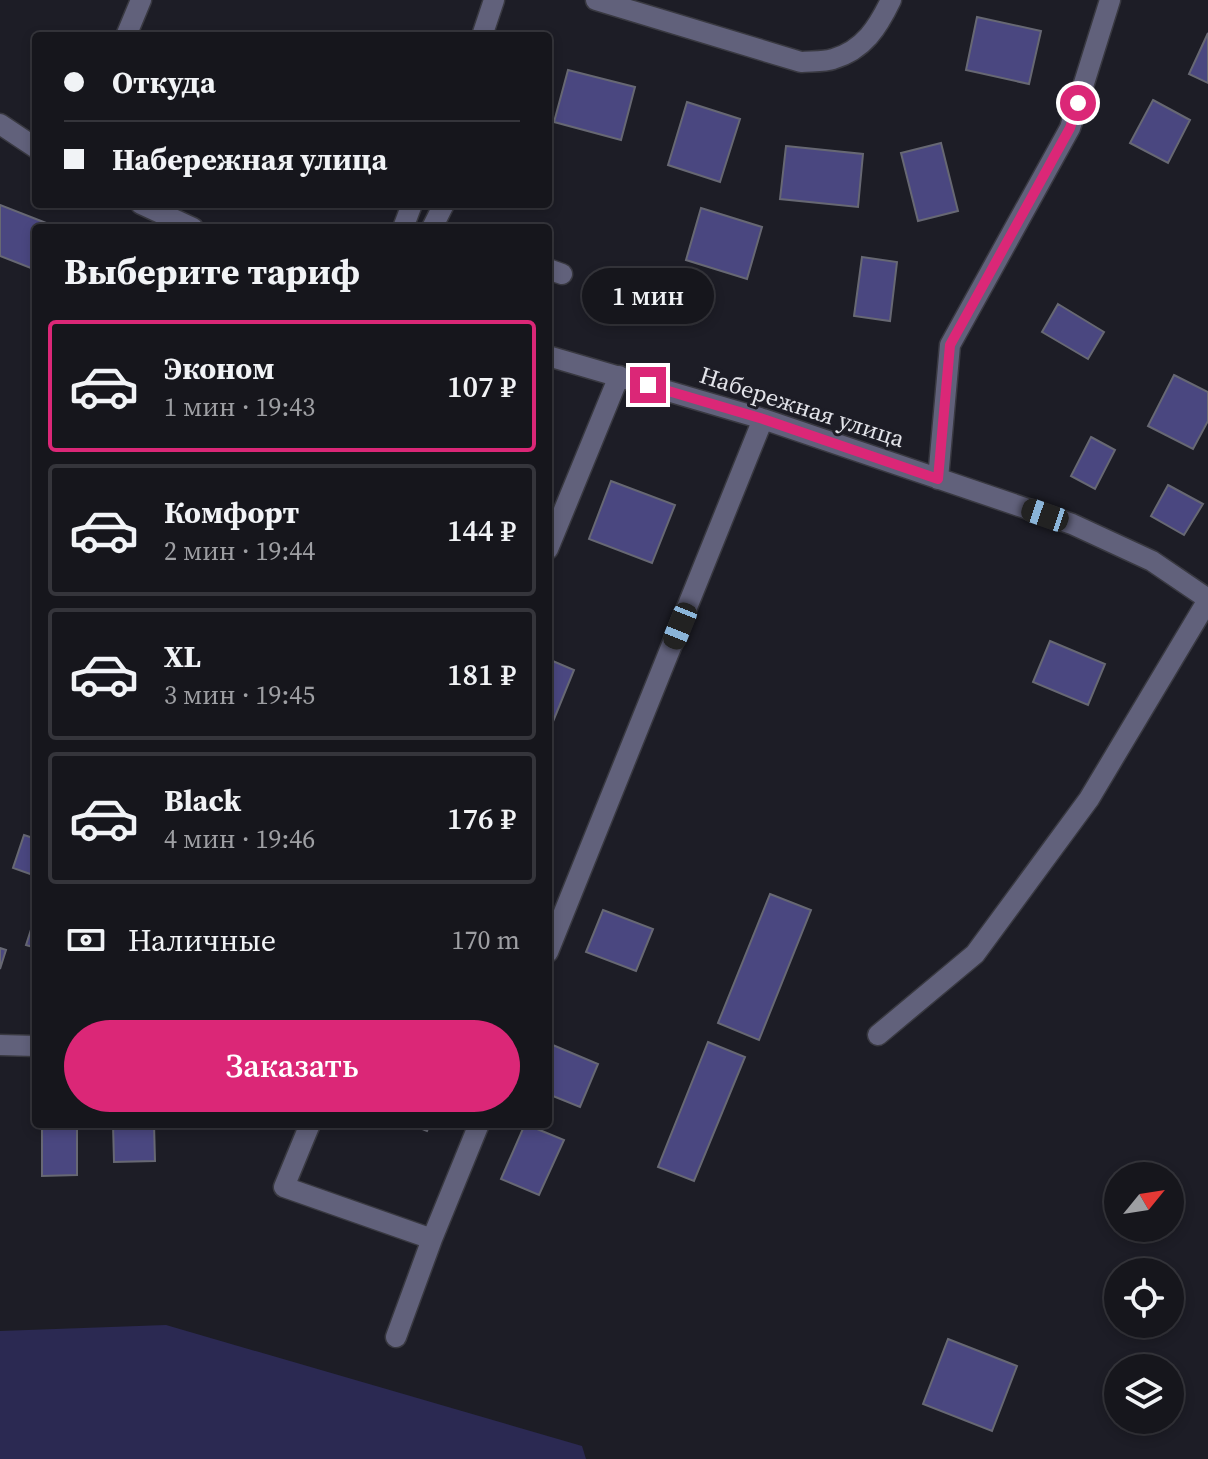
<!DOCTYPE html>
<html lang="ru">
<meta charset="utf-8">
<style>
:root{--surface:#16161c;--page:#232329;--text:#f1f3f6;--muted:#9e9fa3;--line:#35353b;--accent:#db2777}
body{margin:0;font-family:"Source Serif 4",serif;background:var(--page);color:var(--text);height:100vh;display:flex;flex-direction:column;font-size:30px;white-space:nowrap}
*{box-sizing:border-box;margin:0}
p{font-size:26px;color:var(--muted)}
.icon{flex:none;width:44px;height:44px;fill:none;stroke:currentColor;stroke-width:2;stroke-linecap:round;stroke-linejoin:round}
.map{position:relative;flex:1;overflow:hidden}
.drawer{position:absolute;left:32px;top:224px;width:520px;height:904px;display:flex;flex-direction:column;background:var(--surface);border-radius:8px;box-shadow:0 4px 12px #0003,0 0 0 2px var(--line)}
.drawer>*{flex:none}
.banner{position:absolute;left:32px;top:32px;width:520px;height:176px;border-radius:8px;box-shadow:0 4px 12px #0003,0 0 0 2px var(--line);display:grid;align-content:center;height:176px;padding:0 32px;background:var(--surface)}
.needle{width:52px;rotate:60deg}
.fabs{position:absolute;left:1104px;top:1162px;display:grid;gap:16px}
.fabs a{display:grid;place-items:center;width:80px;height:80px;border-radius:50%;background:var(--surface);box-shadow:0 4px 12px #0003,0 0 0 2px var(--line);font-size:40px}
.end{position:absolute;width:36px;height:36px;margin:-18px;border:10px solid #db2777;background:#fff;box-shadow:0 0 0 4px #fff}
.from{border-radius:50%}
.bubble{position:absolute;height:56px;border-radius:28px;background:var(--surface);box-shadow:0 4px 12px #0003,0 0 0 2px var(--line);font-size:26px;font-weight:600;line-height:56px;text-align:center}
.car{position:absolute;width:24px;height:48px;margin:-24px -12px;border-radius:10px;box-shadow:0 0 6px 2px #0007;background:linear-gradient(#222 24%,#8ab4d8 0 40%,#222 0 76%,#8ab4d8 0 86%,#222 0)}
.banner b{display:flex;align-items:center;gap:28px;height:76px;font-size:30px}
.banner b+b{border-top:2px solid var(--line)}
.banner i{width:20px;height:20px;background:var(--text)}
ul{padding:0;list-style:none}
li{display:flex;align-items:center;gap:24px;height:132px;margin:0 16px 12px;padding:0 16px;border:4px solid var(--line);border-radius:8px}
li div{flex:1}
li b{display:block;font-size:30px}
li em{font-style:normal;font-weight:600}
li.selected{border-color:var(--accent)}
li>.icon{width:72px;height:72px;stroke-width:1.5}
h2{padding:0 32px;font-size:36px;line-height:96px}
.pay{display:flex;align-items:center;gap:20px;height:88px;padding:0 32px;font-size:30px}
.pay p{margin-inline-start:auto}
.button{display:flex;gap:16px;margin-top:auto;padding:16px 32px}
.button a{flex:1;height:92px;border-radius:48px;background:var(--accent);color:#fff;font-size:32px;font-weight:600;line-height:92px;text-align:center}
.map>svg:first-child{display:block}
.green{fill:#2b2952}
.building{fill:#4a4780;stroke:#676873;stroke-width:2}
.lines{fill:none;stroke-linecap:round;stroke-linejoin:round}
.minor-casing{stroke:#393941;stroke-width:23}
.minor{stroke:#61617b;stroke-width:20}
.route{stroke:#db2777;stroke-width:10}
.labels{text-anchor:middle;stroke-width:6;stroke-linejoin:round;paint-order:stroke}
.street-label{font-size:24px;fill:#e3e4ea;stroke:#1d1d26}
</style>
<div class="map">
<svg width="1208" height="1459" viewBox="0 0 1208 1459">
<rect width="100%" height="100%" fill="#1d1d26"/>
<path class="green" d="M166,1325L582,1446L586,1459H0V1331Z"/>
<path class="building" d="M977,17L1041,31L1029,84L966,70Z
M1208,33V83L1189,74Z
M568,70L635,87L621,140L554,122Z
M1153,100L1190,120L1168,163L1130,143Z
M687,102L740,119L720,182L668,165Z
M941,143L958,211L918,221L901,153Z
M786,146L863,154L858,207L780,199Z
M0,205L59,228H36V270L0,256Z
M701,208L762,227L747,279L686,260Z
M862,257L897,262L890,321L854,316Z
M1058,304L1104,332L1088,359L1042,332Z
M1174,375L1208,392V421L1193,449L1148,426Z
M1091,437L1115,450L1095,489L1071,476Z
M611,481L675,505L652,563L589,539Z
M1168,485L1203,504L1184,535L1151,516Z
M1050,641L1105,664L1088,705L1033,682Z
M548,659L574,670L552,724L548,723Z
M24,835L36,839V876L13,868Z
M770,894L811,910L759,1040L718,1023Z
M603,910L653,929L636,971L586,952Z
M36,914V948L26,945Z
M0,948L6,950L0,969Z
M708,1042L745,1057L694,1181L658,1167Z
M548,1043L598,1064L580,1107L548,1094Z
M42,1124H77V1175L42,1176Z
M113,1124H154L155,1161L114,1162Z
M410,1124H430L427,1131Z
M525,1124L564,1140L539,1195L501,1179Z
M948,1339L1017,1366L992,1431L923,1404Z"/>
<g class="lines">
<defs>
<path id="minor" d="M596,0L801,62C811,61 824,62 833,59C864,50 878,27 891,0
M126,36L141,0
M482,36L494,0
M0,124L36,148
M141,204L193,228
M403,228L412,204
M432,228L444,204
M548,269L562,274
M548,356L763,419L1072,524L1152,561L1208,599
M938,479L950,345L1070,128L1110,0
M548,549L619,376
M548,952L763,419
M878,1035L975,954L1089,799L1208,600
M0,1045L36,1046
M310,1124L284,1187L432,1239
M396,1337L432,1239L479,1124"/>
</defs>
<use href="#minor" class="minor-casing"/>
<use href="#minor" class="minor"/>
</g>
<g class="lines">
<path class="route" d="M648,385L763,419L938,479L950,345L1070,128L1078,103"/>
</g>
<g class="labels">
<g class="street-label">
<text transform="translate(802 407) rotate(18)" y="8">Набережная улица</text>
</g>
</g>
</svg>
<div class="fabs">
<a><svg class="needle" viewBox="-14 -14 28 28"><path d="M0-13l5 13h-10z" fill="#e53935"/><path d="M0 13l5-13h-10z" fill="#9e9fa3"/></svg></a>
<a><svg class="icon" aria-label="locate" viewBox="0 0 24 24"><circle cx="12" cy="12" r="6"/><path d="M12 2v4M12 18v4M2 12h4M18 12h4"/></svg></a>
<a><svg class="icon" aria-label="layers" viewBox="0 0 24 24"><path d="M12 4l9 5-9 5-9-5zM3 14l9 5 9-5"/></svg></a>
</div>
<i class="end from" style="left:1078px;top:103px"></i>
<i class="end" style="left:648px;top:385px"></i>
<div class="bubble" style="left:582px;top:268px;width:132px">1 мин</div>
<i class="car" style="left:1045px;top:515px;rotate:289deg"></i>
<i class="car" style="left:680px;top:626px;rotate:202deg"></i>
<div class="banner">
<b><i class="from"></i>Откуда</b>
<b><i></i>Набережная улица</b>
</div>
<section class="drawer">
<h2>Выберите тариф</h2>
<ul>
<li class="selected"><svg class="icon" aria-label="car" viewBox="0 0 24 24"><path d="M5 17H2v-5l4-1 3-4h7l3 4 3 1v5h-3M9 17h6M6 11h13"/><circle cx="7" cy="17" r="2"/><circle cx="17" cy="17" r="2"/></svg><div><b>Эконом</b><p>1 мин · 19:43</p></div><em>107 ₽</em></li>
<li><svg class="icon" aria-label="car" viewBox="0 0 24 24"><path d="M5 17H2v-5l4-1 3-4h7l3 4 3 1v5h-3M9 17h6M6 11h13"/><circle cx="7" cy="17" r="2"/><circle cx="17" cy="17" r="2"/></svg><div><b>Комфорт</b><p>2 мин · 19:44</p></div><em>144 ₽</em></li>
<li><svg class="icon" aria-label="car" viewBox="0 0 24 24"><path d="M5 17H2v-5l4-1 3-4h7l3 4 3 1v5h-3M9 17h6M6 11h13"/><circle cx="7" cy="17" r="2"/><circle cx="17" cy="17" r="2"/></svg><div><b>XL</b><p>3 мин · 19:45</p></div><em>181 ₽</em></li>
<li><svg class="icon" aria-label="car" viewBox="0 0 24 24"><path d="M5 17H2v-5l4-1 3-4h7l3 4 3 1v5h-3M9 17h6M6 11h13"/><circle cx="7" cy="17" r="2"/><circle cx="17" cy="17" r="2"/></svg><div><b>Black</b><p>4 мин · 19:46</p></div><em>176 ₽</em></li>
</ul>
<div class="pay"><svg class="icon" aria-label="cash" viewBox="0 0 24 24"><path d="M3 7h18v10H3z"/><circle cx="12" cy="12" r="2"/></svg>Наличные<p>170 m</p></div>
<div class="button"><a>Заказать</a></div>
</section>
</div>
